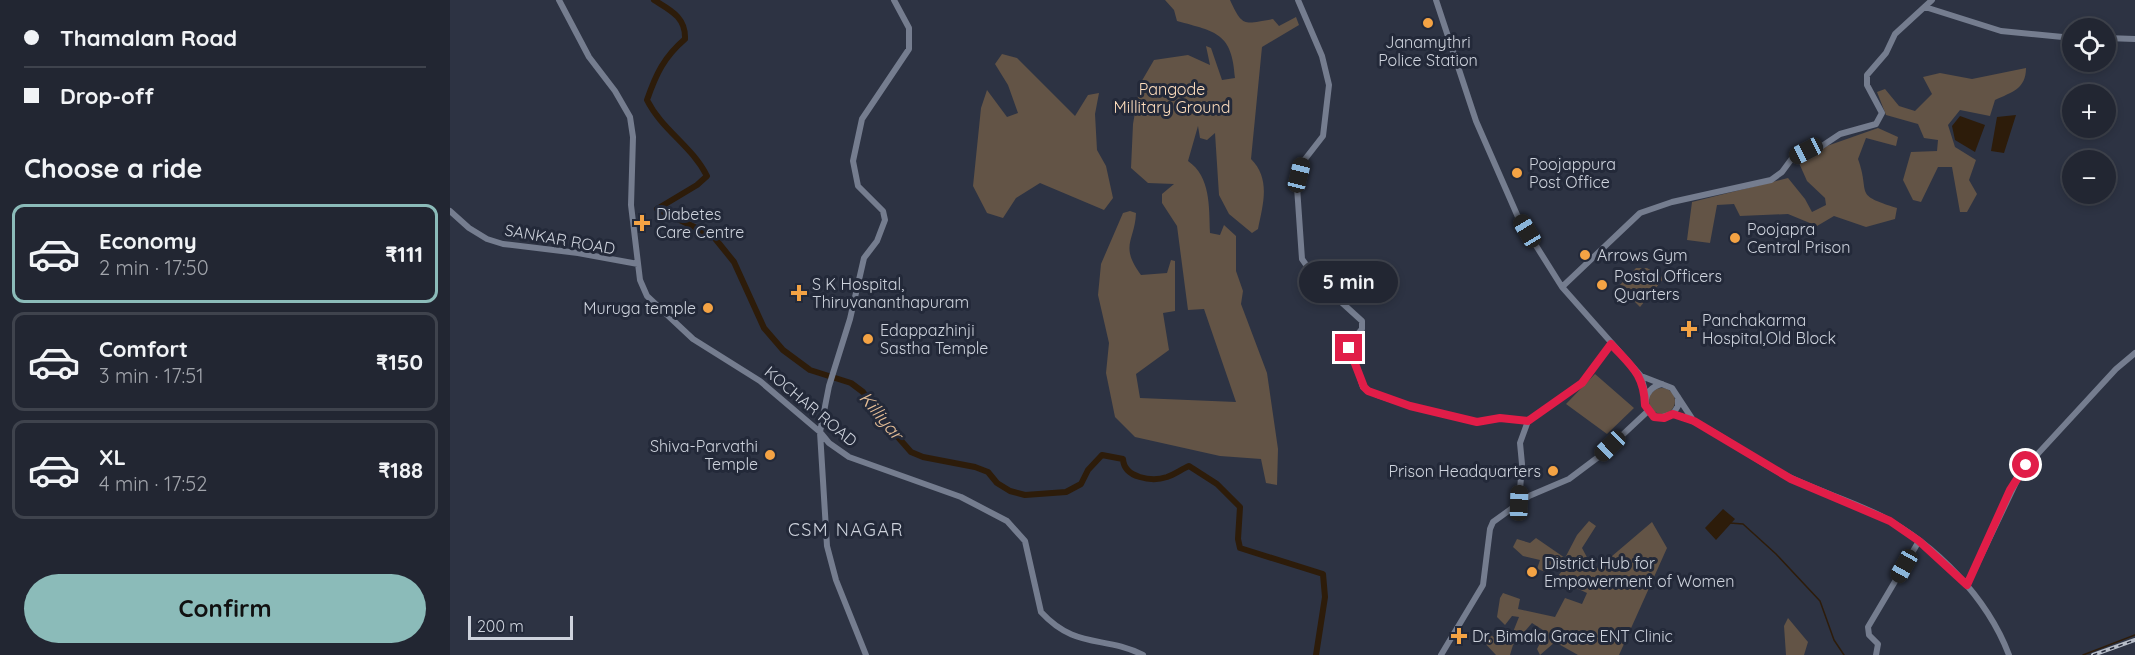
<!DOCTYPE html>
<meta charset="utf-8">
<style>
:root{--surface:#222632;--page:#2a2e3a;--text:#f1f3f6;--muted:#a2a5ac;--line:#3f434d;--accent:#8bbbb9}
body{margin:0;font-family:Quicksand,sans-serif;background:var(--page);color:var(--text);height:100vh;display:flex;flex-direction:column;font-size:22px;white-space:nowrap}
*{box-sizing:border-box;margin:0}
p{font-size:20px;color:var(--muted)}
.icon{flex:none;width:33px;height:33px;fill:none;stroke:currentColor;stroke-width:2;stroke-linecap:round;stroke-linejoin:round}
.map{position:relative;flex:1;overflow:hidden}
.sheet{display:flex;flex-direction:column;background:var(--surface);width:450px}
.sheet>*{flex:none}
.guide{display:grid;align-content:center;height:132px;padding:0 24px;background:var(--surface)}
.tools{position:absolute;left:1612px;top:18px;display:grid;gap:12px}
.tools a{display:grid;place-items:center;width:54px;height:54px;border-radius:50%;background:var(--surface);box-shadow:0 3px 9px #0003,0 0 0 2px var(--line);font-size:30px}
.scale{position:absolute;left:18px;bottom:15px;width:105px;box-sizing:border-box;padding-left:6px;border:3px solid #ced3dd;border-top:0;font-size:16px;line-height:21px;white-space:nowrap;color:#ced3dd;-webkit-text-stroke:4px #232939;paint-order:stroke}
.end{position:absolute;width:27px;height:27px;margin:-14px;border:8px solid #e11d48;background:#fff;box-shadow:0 0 0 3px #fff}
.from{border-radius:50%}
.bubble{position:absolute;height:42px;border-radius:21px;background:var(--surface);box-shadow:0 3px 9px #0003,0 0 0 2px var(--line);font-size:20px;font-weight:700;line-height:42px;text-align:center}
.car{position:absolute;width:18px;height:36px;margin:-18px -9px;border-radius:8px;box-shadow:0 0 4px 2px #0007;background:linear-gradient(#222 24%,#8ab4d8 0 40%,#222 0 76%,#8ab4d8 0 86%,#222 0)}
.guide b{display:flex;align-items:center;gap:21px;height:57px;font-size:22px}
.guide b+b{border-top:2px solid var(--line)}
.guide i{width:15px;height:15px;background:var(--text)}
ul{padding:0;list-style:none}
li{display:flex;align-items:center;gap:18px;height:99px;margin:0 12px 9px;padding:0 12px;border:3px solid var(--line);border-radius:12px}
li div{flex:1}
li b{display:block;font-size:22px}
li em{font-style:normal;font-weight:700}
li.selected{border-color:var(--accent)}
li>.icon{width:54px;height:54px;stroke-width:1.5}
h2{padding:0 24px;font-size:27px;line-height:72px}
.cta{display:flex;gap:12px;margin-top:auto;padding:12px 24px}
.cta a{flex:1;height:69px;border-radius:36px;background:var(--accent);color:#111;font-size:24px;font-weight:700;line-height:69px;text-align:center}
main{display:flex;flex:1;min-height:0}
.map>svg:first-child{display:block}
.green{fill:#635446}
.water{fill:#2d1c0a}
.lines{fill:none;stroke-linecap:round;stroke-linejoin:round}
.stream{stroke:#2d1c0a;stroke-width:1.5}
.river{stroke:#2d1c0a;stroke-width:6}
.secondary{stroke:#757d8f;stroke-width:6}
.rail-casing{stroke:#b6bcc7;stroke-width:4}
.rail{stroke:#232939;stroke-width:1.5;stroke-dasharray:4.5;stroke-linecap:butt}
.route{stroke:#e11d48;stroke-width:8}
.poi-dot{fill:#f4a344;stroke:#232939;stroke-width:2}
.labels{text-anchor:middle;stroke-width:6;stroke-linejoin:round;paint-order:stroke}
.poi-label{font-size:16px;fill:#ced3dd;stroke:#232939;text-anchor:start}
.park-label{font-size:16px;fill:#ffdebd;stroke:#232939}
.street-label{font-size:16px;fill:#ced3dd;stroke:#232939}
.water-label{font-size:18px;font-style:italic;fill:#e6be96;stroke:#232939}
.neighbourhood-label{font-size:18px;letter-spacing:1.5px;fill:#ced3dd;stroke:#232939}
</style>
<main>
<section class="sheet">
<div class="guide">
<b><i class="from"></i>Thamalam Road</b>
<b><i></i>Drop-off</b>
</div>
<h2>Choose a ride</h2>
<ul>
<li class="selected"><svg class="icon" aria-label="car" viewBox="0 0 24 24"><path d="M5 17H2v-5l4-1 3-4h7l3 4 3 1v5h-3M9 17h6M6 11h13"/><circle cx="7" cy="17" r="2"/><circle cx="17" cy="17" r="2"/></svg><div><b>Economy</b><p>2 min · 17:50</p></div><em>₹111</em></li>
<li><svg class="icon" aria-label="car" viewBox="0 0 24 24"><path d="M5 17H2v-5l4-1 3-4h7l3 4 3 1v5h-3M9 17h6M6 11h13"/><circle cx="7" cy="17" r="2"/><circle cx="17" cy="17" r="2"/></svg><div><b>Comfort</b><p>3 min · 17:51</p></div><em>₹150</em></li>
<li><svg class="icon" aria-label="car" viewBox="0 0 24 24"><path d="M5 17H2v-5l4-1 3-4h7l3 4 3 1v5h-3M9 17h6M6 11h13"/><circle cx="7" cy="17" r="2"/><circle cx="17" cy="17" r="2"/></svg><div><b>XL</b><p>4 min · 17:52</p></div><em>₹188</em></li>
</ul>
<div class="cta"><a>Confirm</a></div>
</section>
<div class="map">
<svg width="1685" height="655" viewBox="0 0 1685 655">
<rect width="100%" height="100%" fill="#2d3343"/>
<path class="green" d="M715,0H780C793,28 794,24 823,19L829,26L846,17L849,25L812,47L801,159C821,179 813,204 808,229L802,233L779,214L769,195L765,133L757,140L750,138L748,126L738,161C761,177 759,207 760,233L770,235L774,225L786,236V271L793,291L791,304L817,373L828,449L827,485L816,483L811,459L770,456L685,437L665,417L656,373L659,343L648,295L651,264L673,213L680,211L686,213C685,241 669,245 691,275L717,273L721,260L725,261V311L713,313L719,350L686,374L690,398L786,402L754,309L738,310L727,226L712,203V194L724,184L698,183L681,168L683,124L690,84L704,60L738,55L760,65L756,46L761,48L772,80L785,78C782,33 767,32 727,21L724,10Z
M552,54L567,58L625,116L638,95L649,93L645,114L647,150L656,166L663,198L654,210L590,183L566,198L553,218L537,213L523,186L531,108L537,90L557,117L568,113L558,85L545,64Z
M1576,68C1576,89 1562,92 1545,100L1540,116L1510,110L1498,125L1505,147L1526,160L1519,180L1527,194L1517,212H1510L1502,167H1488L1471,202L1463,200L1453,180L1461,152L1487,151L1488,140L1474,138L1468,124L1436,115L1427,92L1435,89L1449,106L1465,111L1482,94L1473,77L1490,73L1522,79Z
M1428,128L1448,137L1446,146L1416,138L1408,159C1421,195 1402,194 1447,208L1445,219L1416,227L1384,216L1367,226L1338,214L1290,216L1284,204L1267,205L1260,243L1237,240L1242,202L1338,178L1355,199L1362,212L1376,205L1375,198L1357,181L1349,163L1357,153Z
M1186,268H1197L1214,278L1190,307L1169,286Z
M1145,374L1184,408L1157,434L1116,404Z
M1199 401a13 13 0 1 1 26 0a13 13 0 1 1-26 0Z
M1139,521L1146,526L1132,548L1140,563L1148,568L1202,522L1217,548L1169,655H1128L1105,642L1090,655L1087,649L1096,632L1082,623L1063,645L1060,655H1046L1030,638L1039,633L1050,643L1063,632L1069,617L1062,616L1055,625L1047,617L1050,598L1053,593L1070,599L1068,609L1105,617L1115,598L1132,604L1137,593L1109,580L1108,576L1115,567L1105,559L1096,572L1087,569L1090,560L1073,556L1063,547L1067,539L1080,543L1086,538L1115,558L1127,535Z
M1338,618L1358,642L1354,655H1336L1334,626Z"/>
<path class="water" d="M1566,115L1554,153L1541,151L1547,117Z
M1510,116L1535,125L1525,152L1505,140L1502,126Z
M1273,509L1285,519L1266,540L1255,528Z"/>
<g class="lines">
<path class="stream" d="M1280,523L1293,524L1326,554L1370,601L1384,640L1394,655
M1633,655L1685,635"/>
<path class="river" d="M204,0C220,10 236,17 235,39C214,57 206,74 197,100C212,130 242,146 257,176L247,185L207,209L263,236L284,262L314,328L333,350L360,370L401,383L413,392L439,427L461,452L473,457L525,467L538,472L547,483L560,491L575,495L616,492L631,484L638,470L652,455L673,459C674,478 702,482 717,477C725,474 732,469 739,466L767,484L790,507L788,539L790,548L873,574L875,597L866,655"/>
<path class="secondary" d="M109,0L139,57L165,91L180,117L183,137L181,205L190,280L197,296L243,339L310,381L370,432L379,443L399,457L511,497L557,521L575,541L591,612C626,650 654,635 693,655
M848,0L872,56L879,85L873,136L852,163L847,187L852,259L871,286L879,291L912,321V329L899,345L913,387L927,395L960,406L1027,422L1050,418L1078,421
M986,0L1026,121L1068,217L1112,287L1191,376L1196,395
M1475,7L1551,31L1623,38
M1656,38L1685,39
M0,211L19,228L37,239L53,244L128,253L188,264
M1112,287L1190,213L1222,202L1321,180L1332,172L1343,157L1372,146L1390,134L1426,124L1432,113L1417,85V75L1436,53L1445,34L1482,0
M1191,376L1222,388L1243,420
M1212,384C1192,388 1190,412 1209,418L1223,414L1228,406V397
M1223,414C1254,421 1297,455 1327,471C1360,489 1398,499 1431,516C1486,545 1537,597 1559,655
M1069,503L1072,464L1070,443L1078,421L1132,383L1161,344
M1517,585L1571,472L1666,369L1685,353
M416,655L386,580L377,546L370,432L379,386L400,319L414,258L427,241L435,220L433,211L408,186L403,161L412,119L459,49V28L444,0
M991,655L1033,585L1040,529L1043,522L1079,496L1119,479L1151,455L1198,411
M1426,655L1428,644L1419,635L1418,627L1469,541"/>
<defs>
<path id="rail" d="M1643,655L1685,640"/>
</defs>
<use href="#rail" class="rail-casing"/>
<use href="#rail" class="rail"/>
</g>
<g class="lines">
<path class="route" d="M899,348L914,387L918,391L960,406L1027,422L1050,418L1078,421L1132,383L1161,344C1181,366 1194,374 1195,405L1204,417L1214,418L1223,414L1244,421L1341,479L1440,521L1469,541L1517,585L1560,490L1576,465"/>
</g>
<g class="poi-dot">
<circle cx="978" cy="23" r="6"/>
<circle cx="1067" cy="173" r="6"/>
<path d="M189 214h6v6h6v6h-6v6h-6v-6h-6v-6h6z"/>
<circle cx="1285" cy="238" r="6"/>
<circle cx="1135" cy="255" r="6"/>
<circle cx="1152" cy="285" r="6"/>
<path d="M346 284h6v6h6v6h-6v6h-6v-6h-6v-6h6z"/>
<circle cx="258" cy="308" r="6"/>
<path d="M1236 320h6v6h6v6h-6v6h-6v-6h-6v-6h6z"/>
<circle cx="418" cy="339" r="6"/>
<circle cx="320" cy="455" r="6"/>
<circle cx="1103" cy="471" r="6"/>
<circle cx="1082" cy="572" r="6"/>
<path d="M1006 627h6v6h6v6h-6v6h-6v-6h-6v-6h6z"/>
</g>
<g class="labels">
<g class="poi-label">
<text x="978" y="48" text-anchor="middle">Janamythri<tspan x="978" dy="18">Police Station</tspan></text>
<text x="1079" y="170">Poojappura<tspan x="1079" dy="18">Post Office</tspan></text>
<text x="206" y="220">Diabetes<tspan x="206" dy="18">Care Centre</tspan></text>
<text x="1297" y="235">Poojapra<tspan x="1297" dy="18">Central Prison</tspan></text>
<text x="1147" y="261">Arrows Gym</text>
<text x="1164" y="282">Postal Officers<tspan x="1164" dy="18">Quarters</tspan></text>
<text x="362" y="290">S K Hospital,<tspan x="362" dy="18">Thiruvananthapuram</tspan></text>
<text x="246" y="314" text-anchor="end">Muruga temple</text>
<text x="1252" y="326">Panchakarma<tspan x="1252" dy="18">Hospital,Old Block</tspan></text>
<text x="430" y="336">Edappazhinji<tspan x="430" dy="18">Sastha Temple</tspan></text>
<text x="308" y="452" text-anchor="end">Shiva-Parvathi<tspan x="308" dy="18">Temple</tspan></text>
<text x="1091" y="477" text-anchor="end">Prison Headquarters</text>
<text x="1094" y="569">District Hub for<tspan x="1094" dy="18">Empowerment of Women</tspan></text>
<text x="1022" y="642">Dr. Bimala Grace ENT Clinic</text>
</g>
<g class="park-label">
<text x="722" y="95">Pangode<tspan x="722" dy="18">Millitary Ground</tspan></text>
</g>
<g class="street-label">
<text transform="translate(110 239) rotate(10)" y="6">SANKAR ROAD</text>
<text transform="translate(361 406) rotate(40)" y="6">KOCHAR ROAD</text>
</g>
<g class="water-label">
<text transform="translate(431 416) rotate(50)" y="6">Killiyar</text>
</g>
<g class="neighbourhood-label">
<text x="396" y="536">CSM NAGAR</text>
</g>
</g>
</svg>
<div class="tools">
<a><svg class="icon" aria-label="locate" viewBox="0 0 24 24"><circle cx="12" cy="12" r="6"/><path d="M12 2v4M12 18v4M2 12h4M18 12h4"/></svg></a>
<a>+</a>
<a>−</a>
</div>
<div class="scale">200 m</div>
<i class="end from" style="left:1576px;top:465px"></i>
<i class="end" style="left:899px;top:348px"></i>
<div class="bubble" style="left:849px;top:261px;width:99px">5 min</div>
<i class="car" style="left:1356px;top:151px;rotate:243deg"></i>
<i class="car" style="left:849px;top:175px;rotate:14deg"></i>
<i class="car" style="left:1077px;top:231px;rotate:329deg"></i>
<i class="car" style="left:1160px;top:446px;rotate:226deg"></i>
<i class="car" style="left:1069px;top:503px;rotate:2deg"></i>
<i class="car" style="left:1454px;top:566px;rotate:209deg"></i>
</div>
</main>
